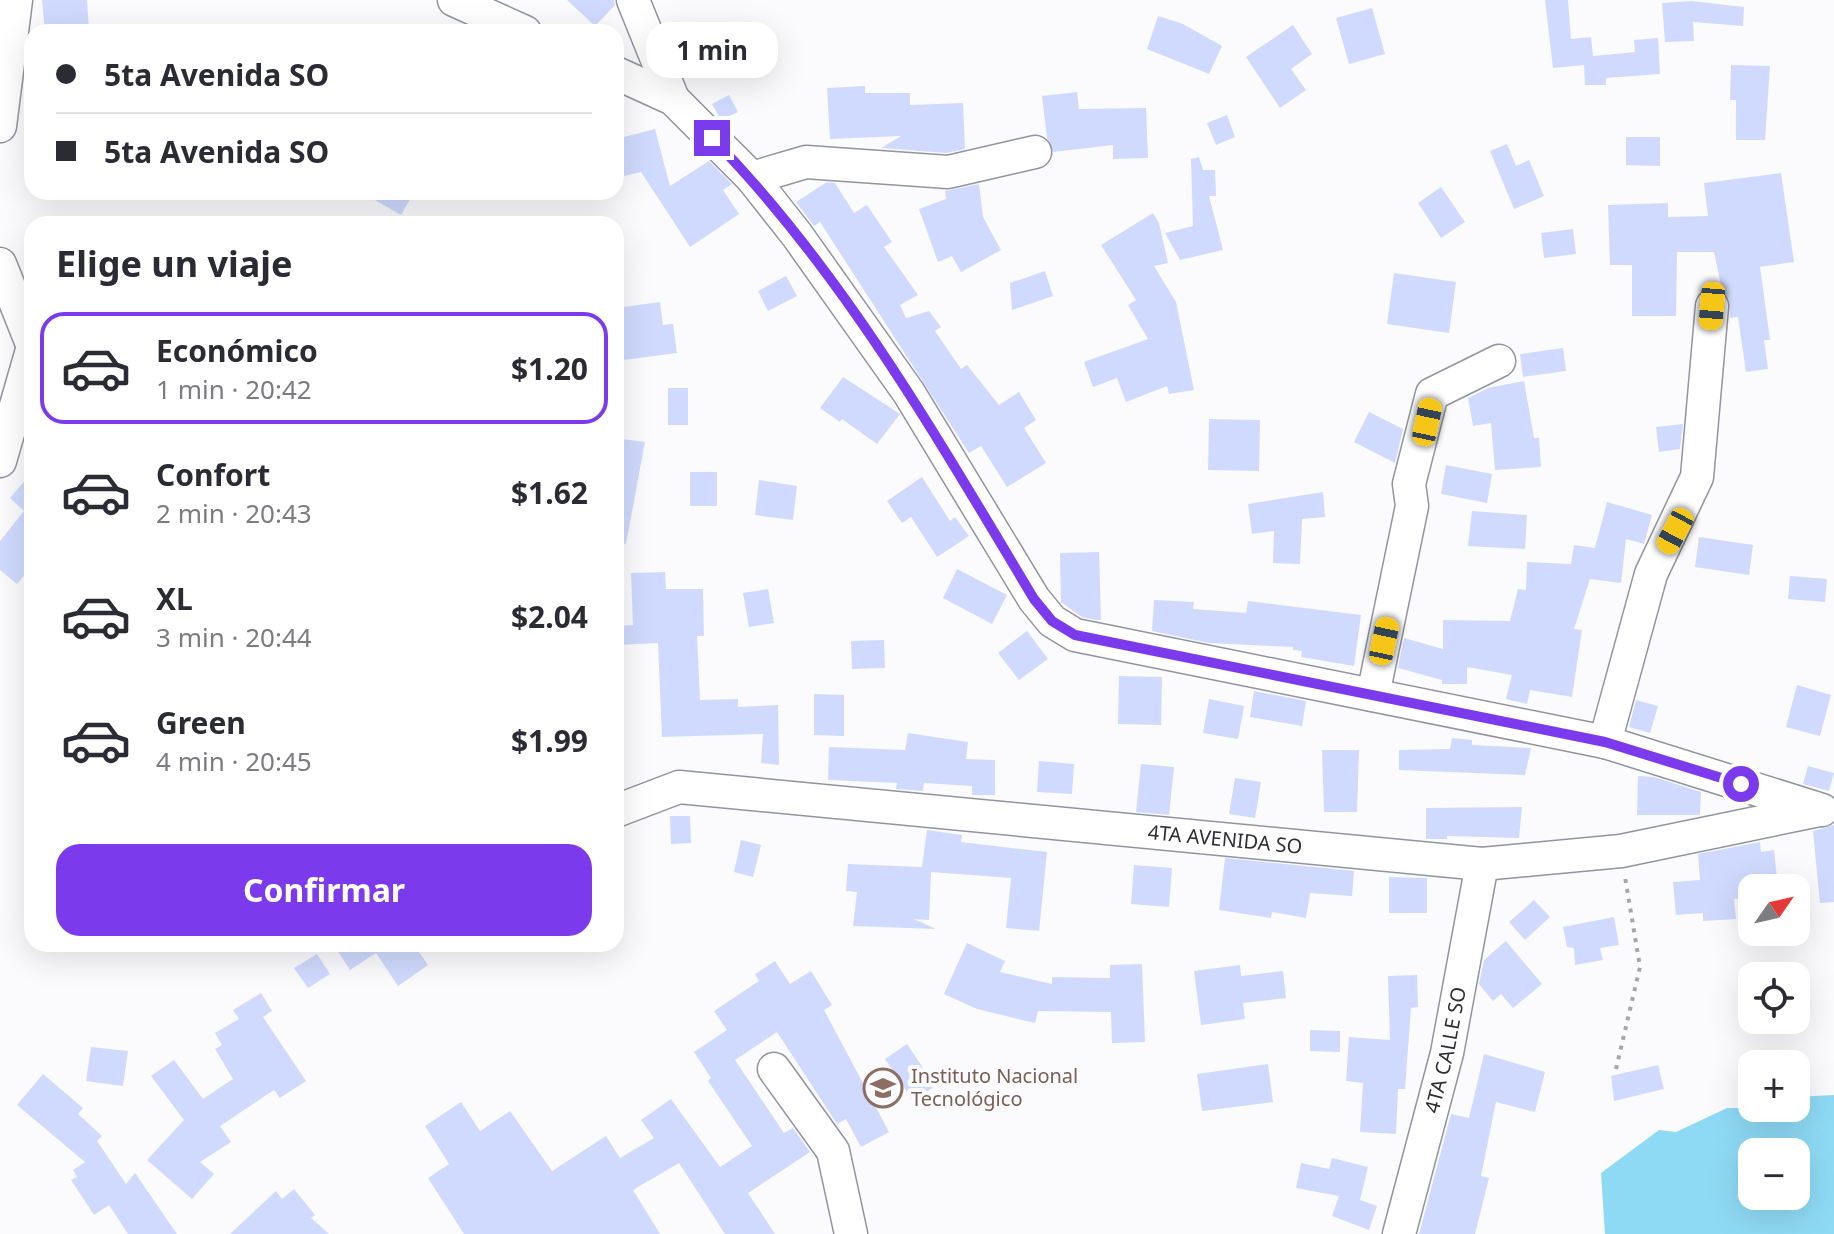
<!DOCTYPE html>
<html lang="es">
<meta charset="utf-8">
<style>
:root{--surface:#fff;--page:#f2f2f3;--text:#2b2b33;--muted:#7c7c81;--line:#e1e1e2;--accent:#7c3aed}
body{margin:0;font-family:"Noto Sans",sans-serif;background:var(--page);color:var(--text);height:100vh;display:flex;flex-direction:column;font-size:30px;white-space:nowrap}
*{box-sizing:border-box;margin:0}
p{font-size:26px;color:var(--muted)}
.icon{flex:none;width:44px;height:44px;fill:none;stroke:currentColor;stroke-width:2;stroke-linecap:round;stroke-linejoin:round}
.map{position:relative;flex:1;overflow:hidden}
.panel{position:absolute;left:24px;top:216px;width:600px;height:736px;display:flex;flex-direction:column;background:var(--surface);border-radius:24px;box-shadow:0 8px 32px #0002}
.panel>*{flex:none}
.banner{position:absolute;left:24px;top:24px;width:600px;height:176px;border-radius:24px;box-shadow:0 8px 32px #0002;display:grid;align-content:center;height:176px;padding:0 32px;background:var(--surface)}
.needle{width:52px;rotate:56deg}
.tools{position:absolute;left:1738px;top:874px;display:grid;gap:16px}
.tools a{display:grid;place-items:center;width:72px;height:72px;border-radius:16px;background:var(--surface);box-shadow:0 8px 32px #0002;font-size:40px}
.end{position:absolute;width:36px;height:36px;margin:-18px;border:10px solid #7c3aed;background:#fff;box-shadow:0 0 0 4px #fff}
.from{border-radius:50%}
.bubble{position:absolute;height:56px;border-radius:24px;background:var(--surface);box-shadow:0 8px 32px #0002;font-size:26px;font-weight:700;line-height:56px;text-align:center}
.car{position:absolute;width:24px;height:48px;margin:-24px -12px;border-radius:10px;box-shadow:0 0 6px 2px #0007;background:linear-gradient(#f5c518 24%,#345 0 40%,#f5c518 0 76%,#345 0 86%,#f5c518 0)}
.banner b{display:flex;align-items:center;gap:28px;height:76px;font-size:30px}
.banner b+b{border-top:2px solid var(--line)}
.banner i{width:20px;height:20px;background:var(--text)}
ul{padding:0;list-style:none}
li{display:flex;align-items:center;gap:24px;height:112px;margin:0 16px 12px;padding:0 16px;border:4px solid transparent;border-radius:24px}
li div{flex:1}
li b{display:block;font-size:30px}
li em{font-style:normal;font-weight:700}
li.active{border-color:var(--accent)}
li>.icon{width:72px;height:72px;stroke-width:1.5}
h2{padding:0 32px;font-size:36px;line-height:96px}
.primary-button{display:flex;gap:16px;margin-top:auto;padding:16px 32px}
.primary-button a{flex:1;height:92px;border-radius:24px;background:var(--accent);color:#fff;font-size:32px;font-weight:700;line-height:92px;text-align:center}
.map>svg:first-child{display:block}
.water{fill:#8edaf5;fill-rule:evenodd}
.building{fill:#cfdafe}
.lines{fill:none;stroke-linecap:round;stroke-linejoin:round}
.minor-casing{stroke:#91949e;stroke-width:35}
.path{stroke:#a5a6a8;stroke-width:4;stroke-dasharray:4 6;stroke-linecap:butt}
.minor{stroke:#fff;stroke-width:32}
.route{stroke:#7c3aed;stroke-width:10}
.labels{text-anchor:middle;stroke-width:8;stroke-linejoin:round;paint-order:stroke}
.street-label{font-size:20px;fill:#2e2f33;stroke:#fbfbfd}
.education-label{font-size:20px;fill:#785e54;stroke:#fbfbfd;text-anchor:start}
</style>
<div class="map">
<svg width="1834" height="1234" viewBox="0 0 1834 1234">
<rect width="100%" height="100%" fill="#fbfbfd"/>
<path class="water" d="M1834,1095V1234H1605L1601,1173L1659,1130L1676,1132L1727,1108H1796V1097ZM1752,1152H1796V1196H1752Z"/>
<path class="building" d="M42,0H87L89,31L45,32Z
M567,0H614L615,5L595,26Z
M1545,0H1568L1571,39L1591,37L1593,56L1635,52L1634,40L1658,38L1660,74L1606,78V85H1585L1584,65L1553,68Z
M1691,1L1744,7L1743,26L1693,22L1694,41L1665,42L1662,3Z
M1372,8L1385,54L1349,64L1336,18Z
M1158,16L1183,24L1222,46L1209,74L1147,49Z
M1293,25L1312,54L1291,69L1306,90L1280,108L1246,57Z
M1731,65L1770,66L1765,140H1736V100H1730Z
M865,86V93H910V105L963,103L965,149L946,153L881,148L901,136L830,139L827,88Z
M1077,92L1079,109L1146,108L1148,158L1113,159V145L1053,152L1047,138L1042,96Z
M729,95L738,112L721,120L712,104Z
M1227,115L1235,137L1216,145L1207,123Z
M655,129L670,186L709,161L732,184L723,190L739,214L690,247L641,172L616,178V139Z
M1626,137H1660V166L1626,165Z
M1507,144L1516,166L1529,160L1544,196L1514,209L1490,151Z
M1199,157L1203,170H1215L1216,196H1209L1223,250L1180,260L1165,233L1193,226L1191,159Z
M1781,173L1794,262L1760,267L1770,340H1764L1768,369L1746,372L1738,317L1730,318L1729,299L1722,290L1714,252H1677L1676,316H1632V265H1610L1608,205L1668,203V217L1708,216L1704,183Z
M827,182L835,183L854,213L867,205L892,242L884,247L918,295L900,305L906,318L929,311L941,327L935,331L961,369L967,365L999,405L1019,392L1036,420L1024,428L1046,463L1007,487L981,446L969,453L820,222L814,226L796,202Z
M979,184L983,217L1001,250L961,272L952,256L938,262L919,209L946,199L945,191Z
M1441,187L1465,222L1441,238L1418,203Z
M361,192H414L401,215Z
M1153,213L1159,223L1168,263L1154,266L1176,302L1194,390L1169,394L1167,386L1126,402L1117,378L1093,387L1084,362L1148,339L1128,305L1136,300L1101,245Z
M1573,229L1576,254L1544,258L1541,233Z
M1045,271L1053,296L1012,310L1010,283Z
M1394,273L1456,282L1449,333L1387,324Z
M786,276L797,296L768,311L758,291Z
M660,302L663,325L673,324L677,353L616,361V308Z
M1563,348L1566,371L1523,377L1520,354Z
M843,377L900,414L877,444L842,419L840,422L820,408Z
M1524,381L1534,438H1539L1541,467L1495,470L1491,423L1473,426L1468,398L1488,388Z
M668,388H688V425H668Z
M1369,412L1403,429L1395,463L1354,442Z
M1209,419L1260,420L1259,471L1208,470Z
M1683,424L1680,449L1659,452L1656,427Z
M616,438L645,442L626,544L616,543Z
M1446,465L1492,474L1487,503L1441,494Z
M32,472V566L17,584L0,570V541L24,511L10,498Z
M690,472H717V506H690Z
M922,477L950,521L955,517L969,536L937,557L911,517L902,523L887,501Z
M759,480L797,486L793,520L755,515Z
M1323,492L1325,517L1302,519L1300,564L1273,563L1274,531L1252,534L1248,504Z
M1607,502L1652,515L1644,544L1626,539L1621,583L1590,579L1574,629L1582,630L1572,697L1530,690L1527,704L1506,699L1512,675L1467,667V684H1442V680L1398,668L1404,638L1443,649V620L1510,621L1518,589L1526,590L1527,562L1571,564L1574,545L1595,548Z
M1472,511L1527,515L1525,549L1468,546Z
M1699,537L1753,545L1749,575L1695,567Z
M1099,552L1101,620H1096L1082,617L1061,602L1060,553Z
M957,569L1007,595L992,624L943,598Z
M665,572L666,589H703L704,636H697L700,700L738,699V707L778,705L779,765L761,763L763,734L662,737L658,643L616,645V626L633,625L631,573Z
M1790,576L1827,579L1825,602L1788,599Z
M768,589L774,623L749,627L743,593Z
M1154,600L1194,602L1193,609L1246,613L1248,601L1361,615L1354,666L1301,657L1302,651L1293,650V647L1209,643L1152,631Z
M1027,631L1048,659L1019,680L998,653Z
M884,640L885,668L852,669L851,641Z
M1119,676L1162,677L1161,725L1118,724Z
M1797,685L1831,695L1820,736L1786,727Z
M1254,691L1306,701L1302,726L1250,717Z
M814,694L844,695V736L814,735Z
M1209,699L1244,706L1238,739L1203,733Z
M1636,700L1658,706L1650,733L1629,727Z
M908,733L968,742L966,759L995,760V795H972V786L924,783L923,791L896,789L897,783L828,780L829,747L905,750Z
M1452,738L1472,740V745L1531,748L1525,775L1399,770V750L1450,749Z
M1322,750H1359L1357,812H1324Z
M1039,761L1074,764L1072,794L1037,792Z
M1141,764L1174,767L1169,815L1136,812Z
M1808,766L1834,773L1829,791L1803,784Z
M1638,776L1654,777L1701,792L1700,815H1637Z
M1235,778L1261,782L1255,818L1229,814Z
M1522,807L1519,838L1447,836V839H1426V808Z
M670,816H690L691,843L671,844Z
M1834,825V902L1820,903L1813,831Z
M927,830L962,835L961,842L1047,852L1039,931L1006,928L1011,878L931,872L929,920L914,919L936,929L853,926L857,892L846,891L848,864L922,867Z
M741,840L761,845L753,877L734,872Z
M1760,842L1761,852L1774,850L1778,888H1752V897L1734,899L1736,919L1703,921V913L1676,915L1673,882L1700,880L1698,854Z
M1225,858L1354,871L1352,896L1310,893L1306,918L1272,912L1271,918L1219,910Z
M1134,865L1172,868L1169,907L1131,904Z
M1389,877L1427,878V913H1389Z
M1534,900L1550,917L1525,940L1509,922Z
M1614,917L1619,945L1600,948L1603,960L1575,965L1574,948L1567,947L1563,927Z
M1506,941L1542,984L1513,1008L1501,994L1493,1001L1479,984L1484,960Z
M967,943L1005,961L1000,972L1052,984V977L1110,978V965L1142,964L1145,1042L1112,1043L1111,1012L1038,1011L1035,1023L977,1009L944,994Z
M333,944H413L428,965L398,986L376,953L350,970Z
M317,954L330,974L308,988L294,968Z
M775,961L790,984L811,971L832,1005L824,1010L889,1132L861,1147L846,1119L837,1124L777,1032L735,1060L784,1133L793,1128L810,1152L748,1193L775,1234H725L679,1163L633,1190L660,1234H464L428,1178L449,1164L425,1126L461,1102L480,1131L510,1111L552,1171L606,1136L620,1158L654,1138L641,1120L671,1099L720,1167L752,1146L708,1081L711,1078L694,1052L727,1030L714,1011L759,981L755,974Z
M1240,965L1241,976L1283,971L1286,998L1243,1003L1245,1019L1201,1025L1194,971Z
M1417,975L1418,1007L1411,1008L1405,1089H1398L1396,1134L1360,1132L1363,1083L1346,1081L1349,1037L1390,1040L1388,976Z
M261,993L272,1011L263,1017L306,1081L280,1098L274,1090L220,1126L231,1142L200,1162L214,1174L192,1199L147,1160L184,1120L151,1076L174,1060L203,1099L233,1079L215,1049L222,1045L215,1033L239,1019L233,1010Z
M1310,1030L1340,1031V1052L1310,1051Z
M907,1044L935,1086L913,1101L885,1059Z
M91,1047L128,1051L123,1086L86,1081Z
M1484,1054L1545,1072L1535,1112L1496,1102L1481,1176L1489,1178L1475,1234H1419L1451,1114L1469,1118Z
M1268,1064L1273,1102L1202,1111L1197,1074Z
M1658,1065L1664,1089L1614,1101L1611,1076Z
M43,1074L83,1108L78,1114L102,1136L97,1141L126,1184L135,1173L177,1234H128L109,1205L94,1215L71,1180L77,1177L73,1170L85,1162L17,1105Z
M1332,1158L1368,1167L1360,1200L1377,1206L1369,1230L1332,1216L1339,1196L1296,1188L1301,1163L1329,1169Z
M294,1189L315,1215L311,1218L329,1234H230L276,1191L282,1199Z"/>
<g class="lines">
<defs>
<g id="minor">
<path d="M454,0L525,32"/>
<path d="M633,0L673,99"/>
<path d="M616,73L673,99L752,178L797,235L909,393L1034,599L1052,621L1075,635L1605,742L1822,810"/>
<path d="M0,126L16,0"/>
<path d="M752,178L806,162L948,172L1035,152"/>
<path d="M0,264L32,344"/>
<path d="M0,461L32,350"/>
<path d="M1373,695L1412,506L1409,484L1432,394L1499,361"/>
<path d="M1605,742L1651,574L1697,477L1712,306"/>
<path id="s1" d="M616,811L679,787L1482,864L1621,851L1819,810"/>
<path d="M774,1069L833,1151L851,1234"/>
<path id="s2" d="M1399,1234L1447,1053L1482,864"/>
</g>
</defs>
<use href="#minor" class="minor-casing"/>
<path class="path" d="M1616,1069L1640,967L1625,877"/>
<use href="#minor" class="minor"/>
</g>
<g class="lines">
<path class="route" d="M712,138C843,272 938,439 1034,599L1052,621L1075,635L1605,742L1741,784"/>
</g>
<defs>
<symbol id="university-ring" viewBox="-11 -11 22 22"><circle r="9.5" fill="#fbfbfd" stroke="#8d6e63" stroke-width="1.5"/><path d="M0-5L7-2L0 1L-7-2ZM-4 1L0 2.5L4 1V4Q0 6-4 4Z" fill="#8d6e63"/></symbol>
</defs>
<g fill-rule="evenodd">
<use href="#university-ring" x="861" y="1066" width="44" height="44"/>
</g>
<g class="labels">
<g class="street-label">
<text dy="7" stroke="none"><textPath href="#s1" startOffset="616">4TA AVENIDA SO</textPath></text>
<text dy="7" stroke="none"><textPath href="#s2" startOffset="190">4TA CALLE SO</textPath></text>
</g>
<g class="education-label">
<text x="911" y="1083">Instituto Nacional<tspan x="911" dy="23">Tecnológico</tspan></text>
</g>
</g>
</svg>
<div class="tools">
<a><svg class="needle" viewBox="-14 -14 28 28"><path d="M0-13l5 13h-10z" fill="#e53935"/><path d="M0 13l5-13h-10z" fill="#7c7c81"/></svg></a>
<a><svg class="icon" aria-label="locate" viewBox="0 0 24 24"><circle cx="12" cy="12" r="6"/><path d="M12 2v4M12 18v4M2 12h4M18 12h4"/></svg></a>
<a>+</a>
<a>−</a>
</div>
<i class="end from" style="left:1741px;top:784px"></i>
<i class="end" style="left:712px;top:138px"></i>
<div class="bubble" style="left:646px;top:22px;width:132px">1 min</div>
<i class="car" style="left:1712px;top:306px;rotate:185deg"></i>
<i class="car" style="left:1427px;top:422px;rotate:12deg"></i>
<i class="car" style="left:1675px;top:531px;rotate:208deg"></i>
<i class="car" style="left:1384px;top:641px;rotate:12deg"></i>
<div class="banner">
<b><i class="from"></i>5ta Avenida SO</b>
<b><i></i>5ta Avenida SO</b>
</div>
<section class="panel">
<h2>Elige un viaje</h2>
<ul>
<li class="active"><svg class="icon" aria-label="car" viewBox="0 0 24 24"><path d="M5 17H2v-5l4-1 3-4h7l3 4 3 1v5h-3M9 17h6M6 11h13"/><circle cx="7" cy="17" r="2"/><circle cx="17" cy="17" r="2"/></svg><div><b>Económico</b><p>1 min · 20:42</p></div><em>$1.20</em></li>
<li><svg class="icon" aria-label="car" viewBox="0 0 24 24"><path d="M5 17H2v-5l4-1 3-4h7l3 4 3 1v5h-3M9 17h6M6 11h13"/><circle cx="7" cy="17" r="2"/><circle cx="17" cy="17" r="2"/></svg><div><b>Confort</b><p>2 min · 20:43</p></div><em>$1.62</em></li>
<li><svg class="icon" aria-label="car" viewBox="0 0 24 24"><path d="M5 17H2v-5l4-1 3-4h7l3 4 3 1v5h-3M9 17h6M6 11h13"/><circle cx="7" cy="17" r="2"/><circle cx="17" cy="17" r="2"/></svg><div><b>XL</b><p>3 min · 20:44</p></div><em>$2.04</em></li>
<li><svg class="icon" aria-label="car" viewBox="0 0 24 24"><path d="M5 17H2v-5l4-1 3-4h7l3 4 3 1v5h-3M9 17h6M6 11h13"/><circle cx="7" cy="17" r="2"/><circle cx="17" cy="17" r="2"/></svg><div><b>Green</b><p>4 min · 20:45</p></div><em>$1.99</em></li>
</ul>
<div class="primary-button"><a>Confirmar</a></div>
</section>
</div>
